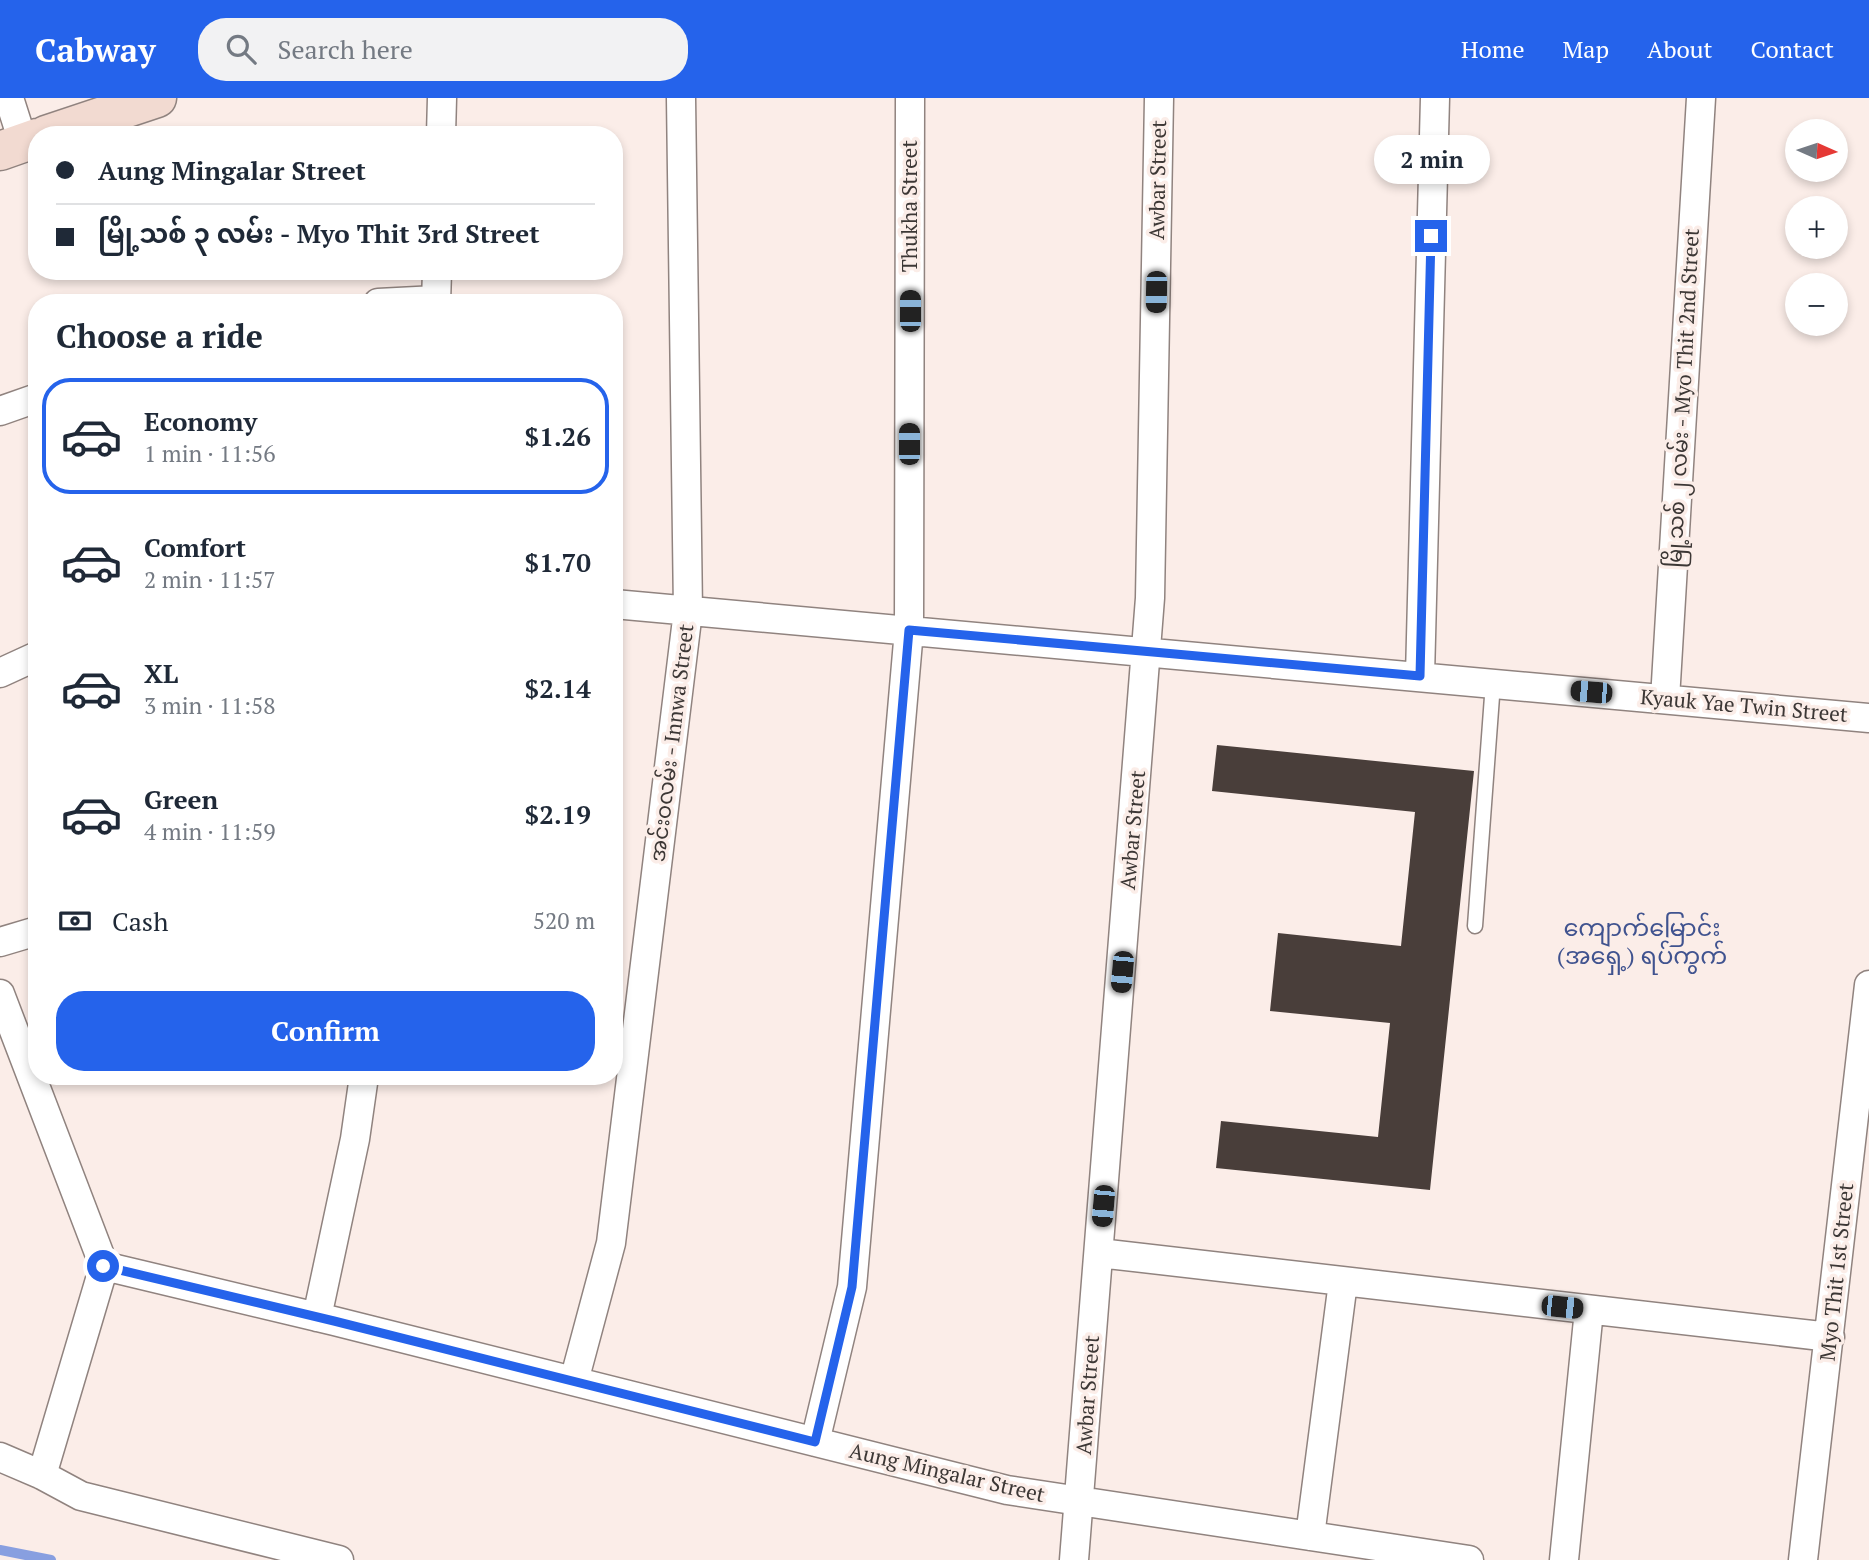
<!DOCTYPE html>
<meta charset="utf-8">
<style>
:root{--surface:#fff;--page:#f2f2f3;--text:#1f2937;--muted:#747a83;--line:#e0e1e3;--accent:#2563eb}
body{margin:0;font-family:"PT Serif","Noto Sans Myanmar",serif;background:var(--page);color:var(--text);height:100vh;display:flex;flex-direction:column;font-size:26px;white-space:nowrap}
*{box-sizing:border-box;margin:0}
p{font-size:23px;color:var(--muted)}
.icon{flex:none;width:38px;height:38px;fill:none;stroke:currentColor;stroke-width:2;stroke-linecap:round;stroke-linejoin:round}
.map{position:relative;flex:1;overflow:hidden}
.drawer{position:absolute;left:28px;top:196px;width:595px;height:791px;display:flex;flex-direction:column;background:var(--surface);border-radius:28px;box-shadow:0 4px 10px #0003}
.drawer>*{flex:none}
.banner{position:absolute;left:28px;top:28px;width:595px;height:154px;border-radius:28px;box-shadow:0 4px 10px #0003;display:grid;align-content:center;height:154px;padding:0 28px;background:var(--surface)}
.needle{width:46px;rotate:93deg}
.tools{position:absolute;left:1785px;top:21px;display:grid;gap:14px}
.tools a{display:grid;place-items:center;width:63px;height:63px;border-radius:50%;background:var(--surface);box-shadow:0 4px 10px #0003;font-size:35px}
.end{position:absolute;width:32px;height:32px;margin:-16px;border:9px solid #2563eb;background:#fff;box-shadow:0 0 0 4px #fff}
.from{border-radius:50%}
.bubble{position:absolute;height:49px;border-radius:24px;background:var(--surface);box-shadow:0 4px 10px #0003;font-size:23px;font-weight:800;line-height:49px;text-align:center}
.car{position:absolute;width:21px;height:42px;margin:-21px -10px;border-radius:9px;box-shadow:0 0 5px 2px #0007;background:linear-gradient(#222 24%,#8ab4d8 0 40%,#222 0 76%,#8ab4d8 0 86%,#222 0)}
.banner b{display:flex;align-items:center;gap:24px;height:66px;font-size:26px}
.banner b+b{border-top:2px solid var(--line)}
.banner i{width:18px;height:18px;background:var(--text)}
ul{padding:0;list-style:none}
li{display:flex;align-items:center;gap:21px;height:116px;margin:0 14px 10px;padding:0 14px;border:4px solid transparent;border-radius:28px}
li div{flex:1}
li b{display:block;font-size:26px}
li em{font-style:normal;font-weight:800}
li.active{border-color:var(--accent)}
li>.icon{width:63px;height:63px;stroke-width:1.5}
h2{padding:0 28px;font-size:32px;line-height:84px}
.pay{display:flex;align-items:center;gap:18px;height:77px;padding:0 28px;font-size:26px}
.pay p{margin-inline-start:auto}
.primary-button{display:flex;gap:14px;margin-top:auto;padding:14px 28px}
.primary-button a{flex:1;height:80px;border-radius:28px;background:var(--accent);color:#fff;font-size:28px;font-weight:800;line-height:80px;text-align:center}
header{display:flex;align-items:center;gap:42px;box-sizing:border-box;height:98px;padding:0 35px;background:var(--accent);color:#fff}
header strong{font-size:33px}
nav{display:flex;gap:38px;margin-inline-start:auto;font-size:24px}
.search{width:490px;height:63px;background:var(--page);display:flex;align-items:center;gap:18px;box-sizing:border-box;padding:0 24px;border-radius:28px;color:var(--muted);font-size:26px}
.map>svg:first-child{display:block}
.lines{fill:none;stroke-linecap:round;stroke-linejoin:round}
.stream{stroke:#889fe0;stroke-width:10}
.building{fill:#493e3a}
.lane-casing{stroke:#90837f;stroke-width:17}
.street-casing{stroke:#90837f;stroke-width:31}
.secondary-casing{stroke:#90837f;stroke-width:41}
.lane{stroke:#fff;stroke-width:14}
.street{stroke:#fff;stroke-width:28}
.secondary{stroke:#f2dad1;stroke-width:38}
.route{stroke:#2563eb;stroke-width:9}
.labels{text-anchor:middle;stroke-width:7;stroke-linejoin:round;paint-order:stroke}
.street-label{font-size:21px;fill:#3c3735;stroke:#fbede8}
.quarter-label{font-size:24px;fill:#40538f;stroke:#fbede8}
</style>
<header>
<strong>Cabway</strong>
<div class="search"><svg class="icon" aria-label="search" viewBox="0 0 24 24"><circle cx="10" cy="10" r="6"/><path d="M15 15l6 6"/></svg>Search here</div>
<nav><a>Home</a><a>Map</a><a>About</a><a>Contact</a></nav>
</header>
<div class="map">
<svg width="1869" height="1462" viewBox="0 0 1869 1462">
<rect width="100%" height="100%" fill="#fbede8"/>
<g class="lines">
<path class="stream" d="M0,1452L51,1462"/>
</g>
<path class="building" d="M1217,647L1474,673L1430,1092L1216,1070L1221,1023L1378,1039L1390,925L1270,913L1278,835L1401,848L1415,714L1212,693Z"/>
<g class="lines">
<defs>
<path id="lane" d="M1475,828L1493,585"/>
<path id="street" d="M9,0L23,44
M441,37L442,0
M378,205L436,202
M436,205L437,173
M0,313L37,300
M614,506L1869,620
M0,575L37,558
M1420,578L1435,0
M1665,601L1701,0
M0,844L37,833
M0,896L104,1168L334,1223L1007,1392L1469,1462
M1099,1155L1830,1239
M317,1219L355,1041L364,978
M574,1283L611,1145L688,513L681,0
M815,1344L852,1189L909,532L910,0
M0,1359L42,1377L81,1398L339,1462
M42,1377L104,1168
M1310,1438L1343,1184
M1074,1462L1150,500L1159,0
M1564,1462L1589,1212
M1803,1462L1869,887"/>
<path id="secondary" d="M46,37L157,0
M0,53L37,40"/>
</defs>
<use href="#lane" class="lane-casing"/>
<use href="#street" class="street-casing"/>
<use href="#secondary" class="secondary-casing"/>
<use href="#lane" class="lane"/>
<use href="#street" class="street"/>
<use href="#secondary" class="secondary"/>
</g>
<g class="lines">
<path class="route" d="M103,1168L334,1223L815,1344L852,1189L909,532L1420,578L1431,138"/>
</g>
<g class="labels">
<g class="street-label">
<text transform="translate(1158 82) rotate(-89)" y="7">Awbar Street</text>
<text transform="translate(910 108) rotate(-90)" y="7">Thukha Street</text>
<text transform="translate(1683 300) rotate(-87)" y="7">မြို့သစ် ၂ လမ်း - Myo Thit 2nd Street</text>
<text transform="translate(1744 608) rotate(5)" y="7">Kyauk Yae Twin Street</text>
<text transform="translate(672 645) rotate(-83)" y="7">အင်းဝလမ်း - Innwa Street</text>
<text transform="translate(1133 732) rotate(-85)" y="7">Awbar Street</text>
<text transform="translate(1837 1174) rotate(-84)" y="7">Myo Thit 1st Street</text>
<text transform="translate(1088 1297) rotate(-86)" y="7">Awbar Street</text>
<text transform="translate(947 1375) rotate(13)" y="7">Aung Mingalar Street</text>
</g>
<g class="quarter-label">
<text x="1642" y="838">ကျောက်မြောင်း<tspan x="1642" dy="28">(အရှေ့) ရပ်ကွက်</tspan></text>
</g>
</g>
</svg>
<div class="tools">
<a><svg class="needle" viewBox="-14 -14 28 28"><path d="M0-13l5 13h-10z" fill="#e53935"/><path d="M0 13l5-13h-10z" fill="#747a83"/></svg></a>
<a>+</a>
<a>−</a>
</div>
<i class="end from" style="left:103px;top:1168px"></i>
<i class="end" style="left:1431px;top:138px"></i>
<div class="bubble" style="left:1374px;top:37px;width:116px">2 min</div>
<i class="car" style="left:1156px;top:194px;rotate:181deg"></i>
<i class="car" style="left:910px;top:213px;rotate:0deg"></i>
<i class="car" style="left:909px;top:346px;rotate:0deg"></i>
<i class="car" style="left:1591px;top:594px;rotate:275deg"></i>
<i class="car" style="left:1122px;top:874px;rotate:185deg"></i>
<i class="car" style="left:1103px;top:1108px;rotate:185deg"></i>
<i class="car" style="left:1562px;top:1209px;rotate:96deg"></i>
<div class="banner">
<b><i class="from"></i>Aung Mingalar Street</b>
<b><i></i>မြို့သစ် ၃ လမ်း - Myo Thit 3rd Street</b>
</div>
<section class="drawer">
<h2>Choose a ride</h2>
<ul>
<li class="active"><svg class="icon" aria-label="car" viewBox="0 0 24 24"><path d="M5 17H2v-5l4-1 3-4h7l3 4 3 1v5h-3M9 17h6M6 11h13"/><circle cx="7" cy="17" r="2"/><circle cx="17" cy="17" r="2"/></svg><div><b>Economy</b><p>1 min · 11:56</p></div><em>$1.26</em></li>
<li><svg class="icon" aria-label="car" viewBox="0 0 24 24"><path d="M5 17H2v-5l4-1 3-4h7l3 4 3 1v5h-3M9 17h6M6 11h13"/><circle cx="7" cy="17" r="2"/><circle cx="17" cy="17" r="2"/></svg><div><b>Comfort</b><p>2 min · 11:57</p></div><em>$1.70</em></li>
<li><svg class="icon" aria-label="car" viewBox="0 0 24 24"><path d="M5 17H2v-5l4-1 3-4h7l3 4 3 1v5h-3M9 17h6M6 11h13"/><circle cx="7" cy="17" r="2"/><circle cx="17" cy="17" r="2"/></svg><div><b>XL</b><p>3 min · 11:58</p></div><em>$2.14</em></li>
<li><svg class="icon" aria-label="car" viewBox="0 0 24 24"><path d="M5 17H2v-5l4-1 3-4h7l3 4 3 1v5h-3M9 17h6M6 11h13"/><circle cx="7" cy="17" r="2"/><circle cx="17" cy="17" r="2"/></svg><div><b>Green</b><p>4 min · 11:59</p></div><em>$2.19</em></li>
</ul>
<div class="pay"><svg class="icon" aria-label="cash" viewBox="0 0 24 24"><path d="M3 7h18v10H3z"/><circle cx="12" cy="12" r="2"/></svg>Cash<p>520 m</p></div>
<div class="primary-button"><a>Confirm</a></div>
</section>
</div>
